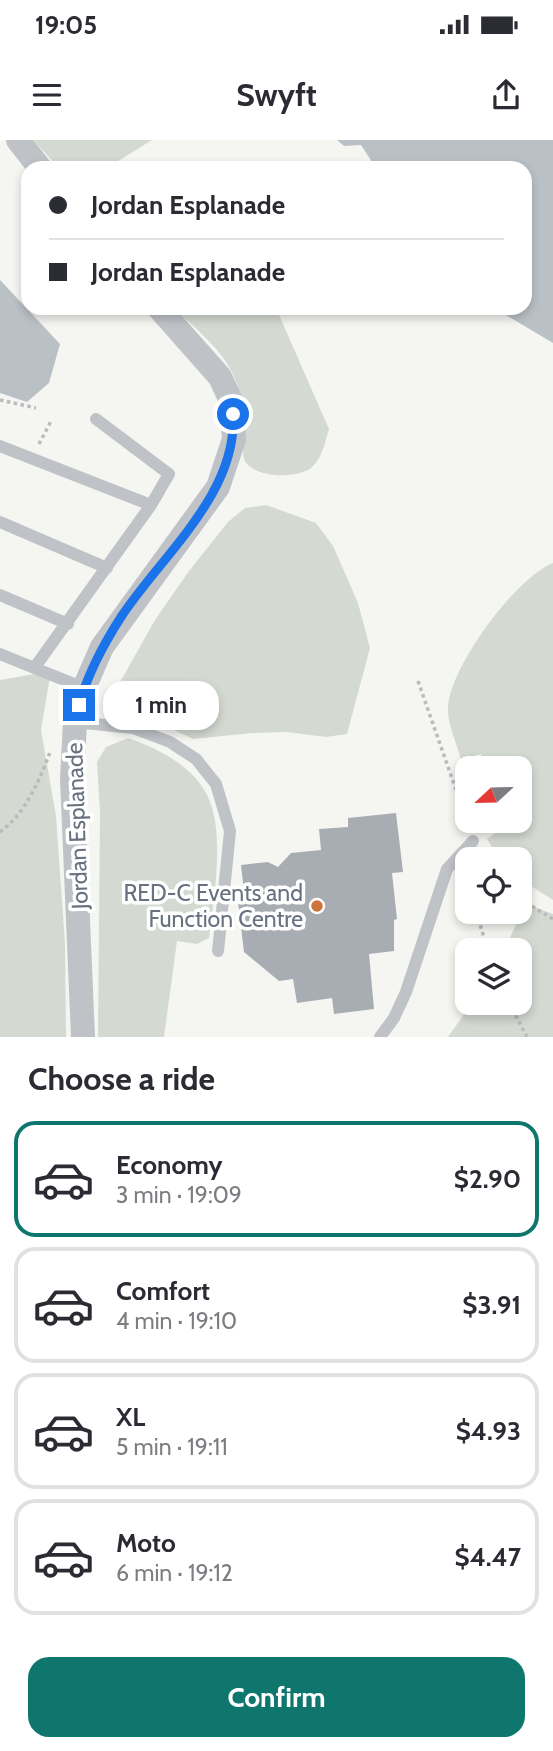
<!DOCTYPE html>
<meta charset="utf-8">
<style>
:root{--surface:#fff;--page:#f2f2f3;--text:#2b2b33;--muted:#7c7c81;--line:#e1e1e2;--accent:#0f766e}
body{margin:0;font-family:Cabin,sans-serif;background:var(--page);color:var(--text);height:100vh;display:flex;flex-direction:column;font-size:26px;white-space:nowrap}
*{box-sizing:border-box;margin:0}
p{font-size:23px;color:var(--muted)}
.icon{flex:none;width:38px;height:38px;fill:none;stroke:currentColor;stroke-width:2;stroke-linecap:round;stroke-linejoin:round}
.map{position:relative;height:897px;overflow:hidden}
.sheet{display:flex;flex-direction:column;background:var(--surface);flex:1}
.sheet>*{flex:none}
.banner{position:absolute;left:21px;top:21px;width:511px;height:154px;border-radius:21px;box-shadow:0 4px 10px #0003;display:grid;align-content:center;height:154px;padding:0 28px;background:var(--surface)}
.needle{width:46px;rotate:248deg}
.tools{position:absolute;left:455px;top:616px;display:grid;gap:14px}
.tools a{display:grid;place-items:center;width:77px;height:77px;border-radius:14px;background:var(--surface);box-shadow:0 4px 10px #0003;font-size:35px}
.end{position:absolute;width:32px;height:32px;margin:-16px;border:9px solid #1a73e8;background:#fff;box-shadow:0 0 0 4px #fff}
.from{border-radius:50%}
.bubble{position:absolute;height:49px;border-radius:21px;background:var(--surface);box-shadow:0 4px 10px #0003;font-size:23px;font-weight:700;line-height:49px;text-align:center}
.banner b{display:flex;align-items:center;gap:24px;height:66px;font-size:26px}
.banner b+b{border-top:2px solid var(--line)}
.banner i{width:18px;height:18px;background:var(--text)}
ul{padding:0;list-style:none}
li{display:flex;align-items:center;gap:21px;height:116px;margin:0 14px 10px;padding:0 14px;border:4px solid var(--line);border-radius:21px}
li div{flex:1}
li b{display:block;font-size:26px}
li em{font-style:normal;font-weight:700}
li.selected{border-color:var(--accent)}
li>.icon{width:63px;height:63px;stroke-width:1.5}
h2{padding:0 28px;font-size:32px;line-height:84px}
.cta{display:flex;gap:14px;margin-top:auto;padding:14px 28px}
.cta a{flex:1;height:80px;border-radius:21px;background:var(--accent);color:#fff;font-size:28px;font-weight:700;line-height:80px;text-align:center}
.status{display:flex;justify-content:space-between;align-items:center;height:49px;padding:0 35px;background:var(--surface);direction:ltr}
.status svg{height:19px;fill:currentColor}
header{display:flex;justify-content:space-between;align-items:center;height:91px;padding:0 28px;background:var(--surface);font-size:32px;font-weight:700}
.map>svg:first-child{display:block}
.green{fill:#d4dad2}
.water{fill:#bac1c6}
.building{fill:#a8adb4}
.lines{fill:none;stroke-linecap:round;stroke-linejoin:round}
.path{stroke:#b9bbbe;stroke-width:3.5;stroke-dasharray:3.5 3.5;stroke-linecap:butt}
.service{stroke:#bfc2c6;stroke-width:12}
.minor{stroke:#bfc2c6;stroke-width:24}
.route{stroke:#1a73e8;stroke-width:9}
.poi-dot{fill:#ce743a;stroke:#fff;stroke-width:2.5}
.labels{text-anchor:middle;stroke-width:7;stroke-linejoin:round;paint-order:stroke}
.street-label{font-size:23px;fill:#687180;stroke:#fff}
.poi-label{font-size:23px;fill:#687180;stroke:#fff;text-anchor:end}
</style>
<div class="status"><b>19:05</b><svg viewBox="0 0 49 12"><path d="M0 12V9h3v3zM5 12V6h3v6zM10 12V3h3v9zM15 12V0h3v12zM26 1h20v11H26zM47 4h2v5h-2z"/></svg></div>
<header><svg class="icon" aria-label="menu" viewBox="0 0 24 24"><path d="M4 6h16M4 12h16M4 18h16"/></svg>Swyft<svg class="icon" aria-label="share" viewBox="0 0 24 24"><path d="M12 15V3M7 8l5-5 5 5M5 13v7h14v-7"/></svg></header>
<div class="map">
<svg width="553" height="897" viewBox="0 0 553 897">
<rect width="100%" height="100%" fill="#f5f5f2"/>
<path class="green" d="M33,0H152L107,28H59Z
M174,168H276L329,289C325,302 322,319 311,328C296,339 255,338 245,321C240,312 245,290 244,278C239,222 213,205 174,168Z
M266,365L316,383L333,406L358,463L370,508L347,594L326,597L287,592L252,593L193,599L110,560L155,480L189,431L228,382L245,368Z
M553,423V760L520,739V719H499L487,699L502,688L500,681H520V628H486L481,614L461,620C457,604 447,583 448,567C450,527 515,438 553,423Z
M51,531L41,590L56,676L65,803L66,897H0V540Z
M128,598C157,608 191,625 206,653C226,688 214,759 209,798L197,804L177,801L164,897H98L100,672L97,622L106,607Z
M526,764L553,774V897H448L472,863H520V810H504Z"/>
<path class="water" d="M337,0H553V203L494,168H525V28H376L361,5L344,6Z
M0,140L60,204L49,243L27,262L0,253Z"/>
<path class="building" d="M396,673L403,732L392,733L397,779L394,780V811L369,814L374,869L334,874L332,858L297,863L293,839L279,841L244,812L237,753L244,752L241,725L268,722L278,727L291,713L321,710L319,689L348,687V678Z"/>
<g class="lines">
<path class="path" d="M0,260L36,268
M39,304L51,281
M418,541L469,687
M0,692C25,674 40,640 50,612
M464,733L467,744
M520,759L553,779
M476,772L488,810
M509,863L527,897"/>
<path class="service" d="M0,306L151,365
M0,382L107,428
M0,455L68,484
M0,514L84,548
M35,527L151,365L169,334L96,279
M75,582L133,588L170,602L196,619L216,644L230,691L218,811
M380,897L394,878L406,852L447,729L473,701"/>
<path class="minor" d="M18,0L40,28
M83,897L72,639L75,582L84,548L102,507L218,347L234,299L231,261L220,237L159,168"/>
</g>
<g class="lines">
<path class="route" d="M79,565C88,533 103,505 121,477C162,415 238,353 233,274"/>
</g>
<circle class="poi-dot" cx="317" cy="766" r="7"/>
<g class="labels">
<g class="street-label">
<text transform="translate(77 686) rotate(-92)" y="8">Jordan Esplanade</text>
</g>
<g class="poi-label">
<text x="303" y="761">RED-C Events and<tspan x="303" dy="26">Function Centre</tspan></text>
</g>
</g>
</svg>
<div class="tools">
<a><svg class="needle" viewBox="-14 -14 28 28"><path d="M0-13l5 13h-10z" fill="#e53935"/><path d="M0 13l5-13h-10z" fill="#7c7c81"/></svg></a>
<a><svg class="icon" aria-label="locate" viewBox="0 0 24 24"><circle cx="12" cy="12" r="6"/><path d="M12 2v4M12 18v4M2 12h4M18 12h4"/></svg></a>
<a><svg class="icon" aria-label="layers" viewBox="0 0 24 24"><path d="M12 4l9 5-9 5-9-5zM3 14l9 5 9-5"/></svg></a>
</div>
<i class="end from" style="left:233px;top:274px"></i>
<i class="end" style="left:79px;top:565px"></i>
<div class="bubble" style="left:103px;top:541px;width:116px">1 min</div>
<div class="banner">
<b><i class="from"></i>Jordan Esplanade</b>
<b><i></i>Jordan Esplanade</b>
</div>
</div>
<section class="sheet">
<h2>Choose a ride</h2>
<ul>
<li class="selected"><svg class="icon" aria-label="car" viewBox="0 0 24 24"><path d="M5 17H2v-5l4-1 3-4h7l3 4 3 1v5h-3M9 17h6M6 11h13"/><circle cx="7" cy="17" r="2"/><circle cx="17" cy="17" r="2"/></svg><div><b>Economy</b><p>3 min · 19:09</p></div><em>$2.90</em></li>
<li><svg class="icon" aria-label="car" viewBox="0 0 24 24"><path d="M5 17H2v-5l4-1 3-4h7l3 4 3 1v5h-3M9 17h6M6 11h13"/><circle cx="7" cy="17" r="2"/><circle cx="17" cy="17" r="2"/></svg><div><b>Comfort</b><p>4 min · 19:10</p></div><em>$3.91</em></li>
<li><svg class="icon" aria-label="car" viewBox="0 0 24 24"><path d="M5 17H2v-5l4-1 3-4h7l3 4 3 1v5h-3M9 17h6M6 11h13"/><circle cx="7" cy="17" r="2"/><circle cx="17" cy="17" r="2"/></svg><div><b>XL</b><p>5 min · 19:11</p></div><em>$4.93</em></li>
<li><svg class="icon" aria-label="car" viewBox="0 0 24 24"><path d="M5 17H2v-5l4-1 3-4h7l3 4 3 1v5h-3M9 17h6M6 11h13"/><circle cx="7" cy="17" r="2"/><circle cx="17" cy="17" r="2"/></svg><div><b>Moto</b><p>6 min · 19:12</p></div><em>$4.47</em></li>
</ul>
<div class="cta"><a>Confirm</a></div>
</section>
